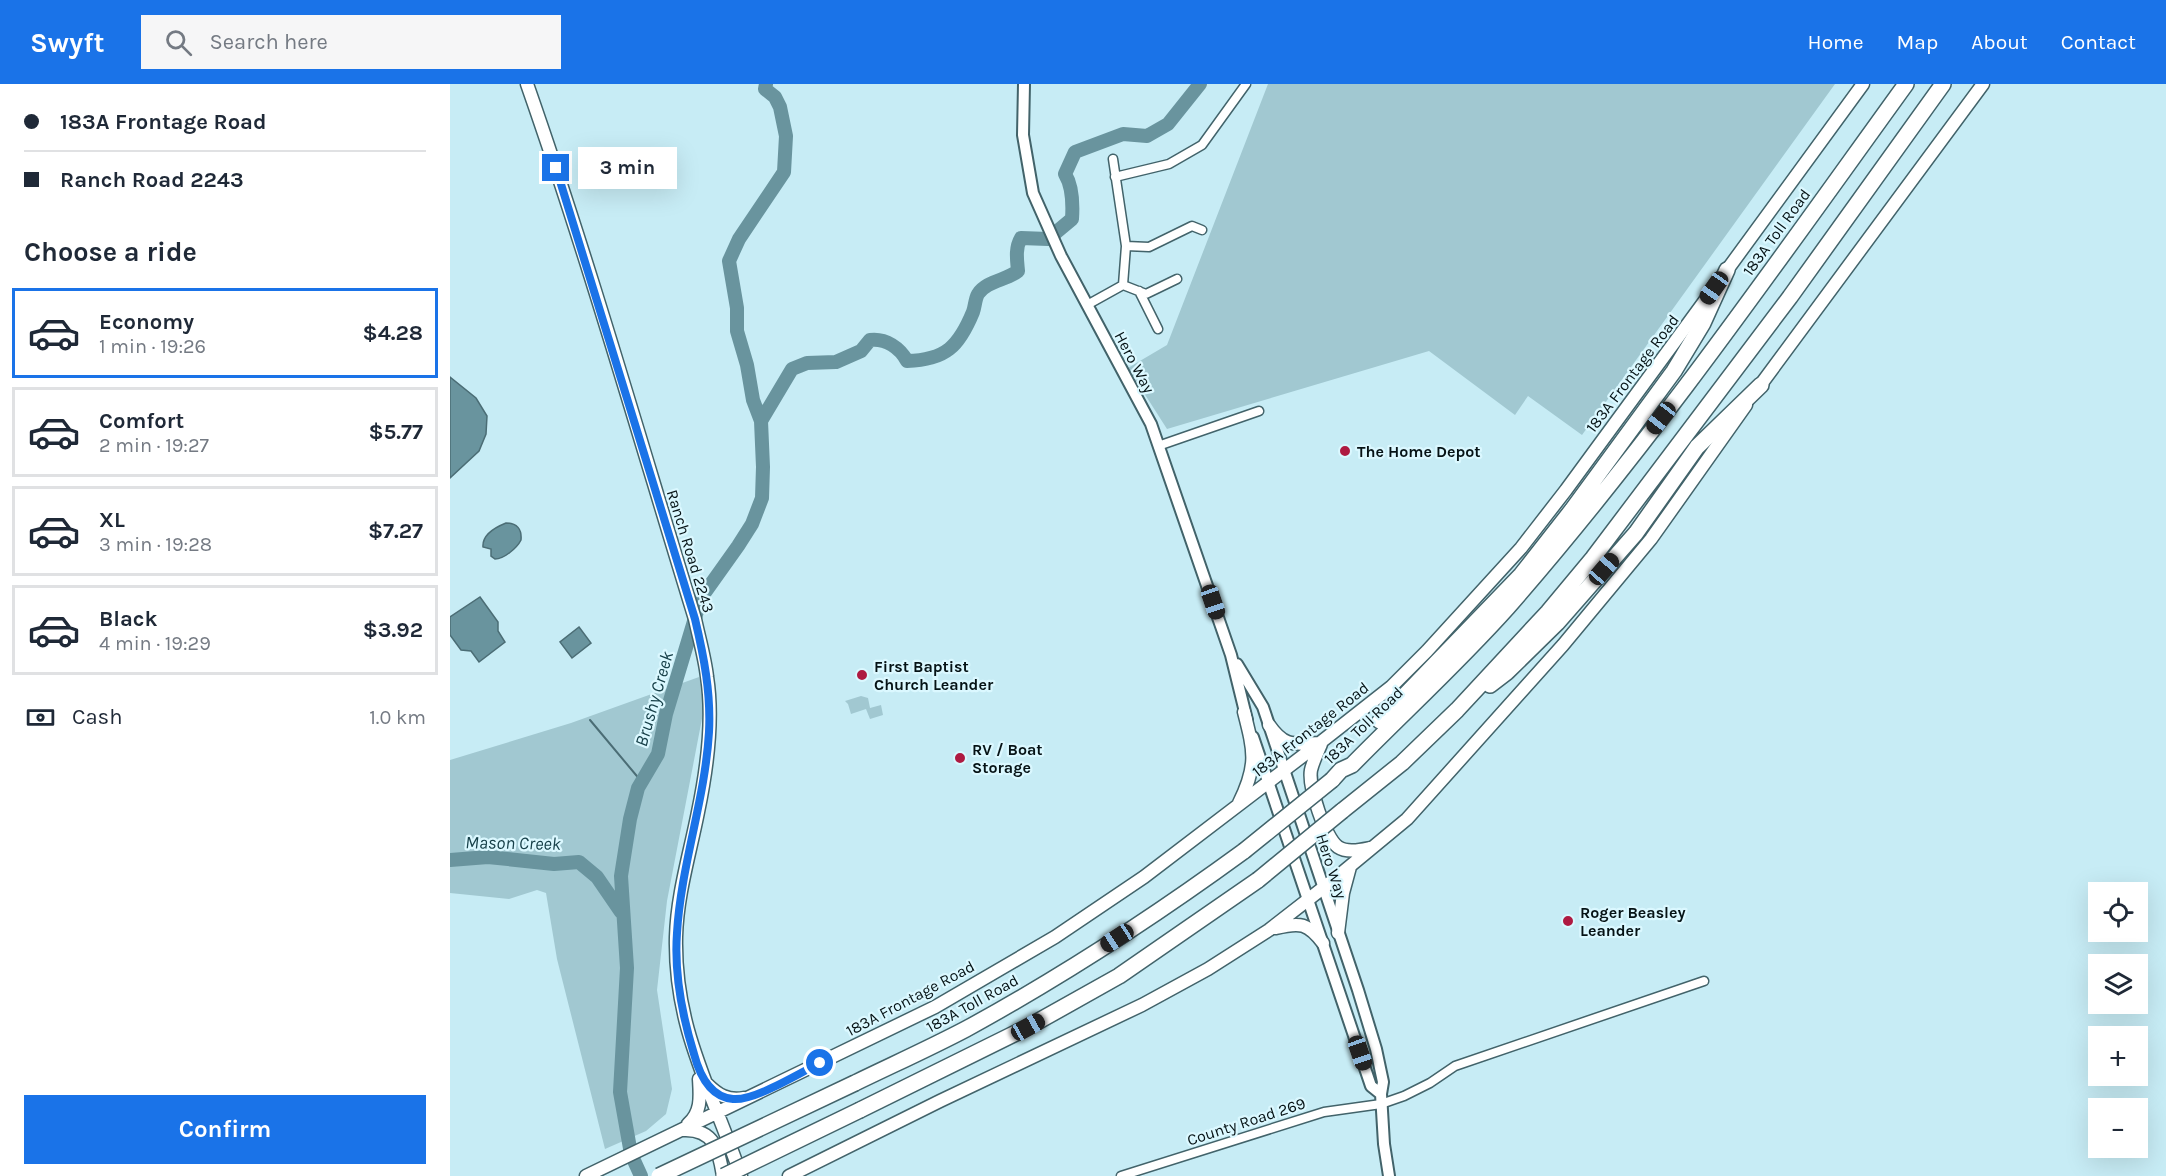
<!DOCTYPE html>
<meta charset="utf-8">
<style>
:root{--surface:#fff;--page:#f6f6f7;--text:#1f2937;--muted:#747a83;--line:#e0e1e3;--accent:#1a73e8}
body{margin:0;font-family:Karla,sans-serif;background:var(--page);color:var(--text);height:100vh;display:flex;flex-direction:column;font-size:22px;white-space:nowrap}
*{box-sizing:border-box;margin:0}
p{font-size:20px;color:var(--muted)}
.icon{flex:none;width:33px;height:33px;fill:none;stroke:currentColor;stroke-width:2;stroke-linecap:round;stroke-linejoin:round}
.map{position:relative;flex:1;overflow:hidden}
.drawer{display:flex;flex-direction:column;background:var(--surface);width:450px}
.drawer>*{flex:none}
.top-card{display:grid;align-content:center;height:132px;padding:0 24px;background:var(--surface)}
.fabs{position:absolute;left:1638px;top:798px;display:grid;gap:12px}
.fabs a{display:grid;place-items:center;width:60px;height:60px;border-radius:0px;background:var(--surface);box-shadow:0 6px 24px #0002;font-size:30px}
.end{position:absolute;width:27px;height:27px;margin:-14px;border:8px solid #1a73e8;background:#fff;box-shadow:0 0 0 3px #fff}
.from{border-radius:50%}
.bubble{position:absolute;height:42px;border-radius:0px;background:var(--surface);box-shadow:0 6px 24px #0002;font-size:20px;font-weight:700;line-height:42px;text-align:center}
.car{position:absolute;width:18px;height:36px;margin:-18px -9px;border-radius:8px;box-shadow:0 0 4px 2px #0007;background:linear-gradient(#222 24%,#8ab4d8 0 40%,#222 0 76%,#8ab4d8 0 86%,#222 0)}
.top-card b{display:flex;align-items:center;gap:21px;height:57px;font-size:22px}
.top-card b+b{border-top:2px solid var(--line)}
.top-card i{width:15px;height:15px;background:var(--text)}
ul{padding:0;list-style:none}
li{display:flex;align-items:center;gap:18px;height:90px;margin:0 12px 9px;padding:0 12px;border:3px solid var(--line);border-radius:0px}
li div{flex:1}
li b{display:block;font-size:22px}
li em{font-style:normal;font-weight:700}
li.selected{border-color:var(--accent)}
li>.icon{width:54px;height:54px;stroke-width:1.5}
h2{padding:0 24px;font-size:27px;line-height:72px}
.pay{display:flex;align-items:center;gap:15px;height:66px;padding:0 24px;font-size:22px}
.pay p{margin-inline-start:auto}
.action{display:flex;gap:12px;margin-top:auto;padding:12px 24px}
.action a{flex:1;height:69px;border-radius:0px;background:var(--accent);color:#fff;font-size:24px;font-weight:700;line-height:69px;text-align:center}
header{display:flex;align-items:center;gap:36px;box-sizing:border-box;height:84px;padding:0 30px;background:var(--accent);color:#fff}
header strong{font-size:28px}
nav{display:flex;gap:33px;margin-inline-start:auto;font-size:21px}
.search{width:420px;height:54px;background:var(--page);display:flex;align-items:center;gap:15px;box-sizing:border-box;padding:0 21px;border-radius:0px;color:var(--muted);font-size:22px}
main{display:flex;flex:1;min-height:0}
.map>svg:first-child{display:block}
.green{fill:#a1c8d1}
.water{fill:#69949e;stroke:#4b6d75;stroke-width:1.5}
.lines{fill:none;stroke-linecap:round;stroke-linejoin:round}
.stream{stroke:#4b6d75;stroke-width:2}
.river{stroke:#69949e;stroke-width:14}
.minor-casing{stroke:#42636a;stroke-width:11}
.tertiary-casing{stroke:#42636a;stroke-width:14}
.secondary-casing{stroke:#42636a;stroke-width:15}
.motorway-casing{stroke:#42636a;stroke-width:18}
.minor{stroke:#fff;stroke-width:8}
.tertiary{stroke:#fff;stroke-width:10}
.secondary{stroke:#fff;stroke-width:12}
.motorway{stroke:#fff;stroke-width:15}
.motorway-bridge-casing{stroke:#42636a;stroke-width:18;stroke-linecap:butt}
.motorway-bridge{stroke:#fff;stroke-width:15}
.route{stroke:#1a73e8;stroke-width:8}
.poi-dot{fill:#ae1a41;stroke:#dbf8ff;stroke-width:2}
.labels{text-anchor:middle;stroke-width:4.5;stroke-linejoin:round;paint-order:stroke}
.street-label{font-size:16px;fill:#061316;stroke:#dbf8ff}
.poi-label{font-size:16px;font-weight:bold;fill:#061316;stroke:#dbf8ff;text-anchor:start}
.water-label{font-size:18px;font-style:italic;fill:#174049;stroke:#dbf8ff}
</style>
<header>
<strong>Swyft</strong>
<div class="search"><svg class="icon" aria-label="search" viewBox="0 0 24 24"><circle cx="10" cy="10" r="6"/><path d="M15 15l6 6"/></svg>Search here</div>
<nav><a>Home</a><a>Map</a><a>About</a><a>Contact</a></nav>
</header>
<main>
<section class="drawer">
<div class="top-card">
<b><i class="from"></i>183A Frontage Road</b>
<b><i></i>Ranch Road 2243</b>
</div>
<h2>Choose a ride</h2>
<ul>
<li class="selected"><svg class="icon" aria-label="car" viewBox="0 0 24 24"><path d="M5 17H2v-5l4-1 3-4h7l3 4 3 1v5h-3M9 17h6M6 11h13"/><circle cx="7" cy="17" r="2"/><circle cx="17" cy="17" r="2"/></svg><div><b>Economy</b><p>1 min · 19:26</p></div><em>$4.28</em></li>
<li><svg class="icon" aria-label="car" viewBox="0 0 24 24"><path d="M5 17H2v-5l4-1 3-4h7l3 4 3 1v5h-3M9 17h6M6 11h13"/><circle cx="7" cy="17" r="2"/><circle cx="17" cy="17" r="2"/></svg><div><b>Comfort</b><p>2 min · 19:27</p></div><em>$5.77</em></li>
<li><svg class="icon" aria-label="car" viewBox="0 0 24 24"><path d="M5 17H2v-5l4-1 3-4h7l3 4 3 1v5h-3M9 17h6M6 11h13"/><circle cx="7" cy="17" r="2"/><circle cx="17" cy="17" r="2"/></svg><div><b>XL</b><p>3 min · 19:28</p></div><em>$7.27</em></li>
<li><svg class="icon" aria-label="car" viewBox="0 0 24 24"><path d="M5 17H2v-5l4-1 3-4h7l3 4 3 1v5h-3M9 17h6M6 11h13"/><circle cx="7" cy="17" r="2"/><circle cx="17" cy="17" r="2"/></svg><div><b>Black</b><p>4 min · 19:29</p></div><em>$3.92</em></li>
</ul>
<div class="pay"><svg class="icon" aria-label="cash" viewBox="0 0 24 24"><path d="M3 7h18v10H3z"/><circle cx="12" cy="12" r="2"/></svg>Cash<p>1.0 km</p></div>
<div class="action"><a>Confirm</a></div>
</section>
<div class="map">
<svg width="1716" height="1092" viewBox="0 0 1716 1092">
<rect width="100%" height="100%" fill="#c7ecf5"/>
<path class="green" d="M818,0H1385L1132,351L1078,312L1065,331L979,267L717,345L678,284L717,261Z
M249,593L255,619L217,817L207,906L222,1005L216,1030L196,1047L155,1065L107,875L96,809L87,806L59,815L0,809V676L121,639Z
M411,612L418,614L420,624L431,621L433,631L420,635L416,625L401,630L398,620L395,617Z"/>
<path class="water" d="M0,293L26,314L37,332L36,350L29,367L0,394Z
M56,439C67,439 72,445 71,456C67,464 54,475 45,475L41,472V465L33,463C32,451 46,443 56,439Z
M30,513L48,538V547L55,558L29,578L21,567L11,566L0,551V533Z
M129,543L141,559L122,574L110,558Z"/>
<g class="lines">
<path class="stream" d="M140,636L191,697"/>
<path class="river" d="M311,337L342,285L357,279L386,278L411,267L420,256C436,254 450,264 457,277C496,276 509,262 523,228C525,223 525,215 528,210C536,197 557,196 568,187C567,176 565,164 571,154L598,155L622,135C623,120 623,103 615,90L625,68L673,50L697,52L718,40L750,0
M0,776L38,773L104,780L129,778L147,793L171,828
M191,1092L181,1070L170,1008L177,884L171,792L180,735L188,704L208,670L216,630L251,514L288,462L302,440L312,414L313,383L311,337L303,316L297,281L287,247V224L279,177L289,155L334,88L336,52L330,23L325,13L315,5L316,0"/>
<defs>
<path id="minor" d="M665,93L719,80L752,61L796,0
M676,162L699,163L742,142L752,146
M673,201L696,210L727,195
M689,207L708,245
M637,221L673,201L676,162L663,75
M708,362L809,327
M671,1092L874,1028L931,1020L954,1012L980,999L1005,982L1254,897"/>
<path id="tertiary" d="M574,0L573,51L583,109L611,172L701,340L781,571L797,636
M787,580L813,623L908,906L926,965L933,998L931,1010L934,1060L939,1092
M803,653L921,1002L931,1010"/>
<path id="secondary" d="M77,0C139,177 190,356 245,535C249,554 255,574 257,593C264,637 257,685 248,728C240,769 227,811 226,853C224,946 263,1008 291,1092
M1272,193L1413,0
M1306,307L1533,0
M819,641C835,664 844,660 870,659
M871,660C868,668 863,677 861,686C858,702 875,754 888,763C897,769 910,766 920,764
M789,719C808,681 804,667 794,628
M826,844C850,838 858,839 873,859
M888,849L893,809L900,783
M257,1000C268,1011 278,1017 294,1014
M238,1040C252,1028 250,1012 249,995
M234,1046C264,1045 269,1066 273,1092
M136,1092L485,923L605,853L694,793L871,658L941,603L977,567L1071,464L1116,406L1262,207
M339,1092L490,1017L692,921L758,885L819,846L882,797L957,735L1113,561L1201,455L1296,321"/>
<path id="motorway" d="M1040,601L1057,588L1107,539L1186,449L1247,363L1311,301
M930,637L1071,491L1122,426L1224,287L1253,239L1277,186
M882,696L891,686L902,681C954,628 1009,578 1058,523C1202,358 1328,177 1456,0
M892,727L952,679L1007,626L1098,528L1143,474L1340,213L1493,0
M405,999C442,981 480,964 516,945C613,892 705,832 794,767
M410,1026L578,943L669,892L808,796"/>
</defs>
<use href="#minor" class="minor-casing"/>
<use href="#tertiary" class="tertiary-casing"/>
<use href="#secondary" class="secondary-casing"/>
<use href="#motorway" class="motorway-casing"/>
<use href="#minor" class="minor"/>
<use href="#tertiary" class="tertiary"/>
<use href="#secondary" class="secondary"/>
<use href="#motorway" class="motorway"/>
<defs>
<path id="motorway-bridge" d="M794,767L882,696
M808,796L892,727
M209,1092L405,999
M274,1092L410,1026"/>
</defs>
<use href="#motorway-bridge" class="motorway-bridge-casing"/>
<use href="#motorway-bridge" class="motorway-bridge"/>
</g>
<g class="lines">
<path class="route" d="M106,84L245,535C254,573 261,609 259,648C255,716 231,781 227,849C224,890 232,931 244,970C249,989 259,1013 283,1015C305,1017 349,989 370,979"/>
</g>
<g class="poi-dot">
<circle cx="895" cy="367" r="6"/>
<circle cx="412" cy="591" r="6"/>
<circle cx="510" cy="674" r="6"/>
<circle cx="1118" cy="837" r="6"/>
</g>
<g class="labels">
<g class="street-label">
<text transform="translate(1326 148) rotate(-54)" y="6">183A Toll Road</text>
<text transform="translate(685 278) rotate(62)" y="6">Hero Way</text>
<text transform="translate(1182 289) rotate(-53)" y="6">183A Frontage Road</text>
<text transform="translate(241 467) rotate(73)" y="6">Ranch Road 2243</text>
<text transform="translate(913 641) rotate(-44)" y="6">183A Toll Road</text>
<text transform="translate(860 645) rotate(-38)" y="6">183A Frontage Road</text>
<text transform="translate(882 782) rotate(72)" y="6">Hero Way</text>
<text transform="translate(460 914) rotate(-28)" y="6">183A Frontage Road</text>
<text transform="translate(522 919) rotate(-29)" y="6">183A Toll Road</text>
<text transform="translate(796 1037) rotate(-18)" y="6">County Road 269</text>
</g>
<g class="poi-label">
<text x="907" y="373">The Home Depot</text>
<text x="424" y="588">First Baptist<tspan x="424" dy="18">Church Leander</tspan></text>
<text x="522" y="671">RV / Boat<tspan x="522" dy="18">Storage</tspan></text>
<text x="1130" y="834">Roger Beasley<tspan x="1130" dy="18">Leander</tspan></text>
</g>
<g class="water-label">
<text transform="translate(204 615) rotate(-74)" y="6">Brushy Creek</text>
<text transform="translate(63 759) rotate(1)" y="6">Mason Creek</text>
</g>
</g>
</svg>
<div class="fabs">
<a><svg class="icon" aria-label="locate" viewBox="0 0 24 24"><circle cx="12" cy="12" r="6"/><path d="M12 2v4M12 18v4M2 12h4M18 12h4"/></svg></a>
<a><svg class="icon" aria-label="layers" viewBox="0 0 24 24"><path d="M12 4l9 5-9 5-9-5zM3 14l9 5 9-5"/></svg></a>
<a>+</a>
<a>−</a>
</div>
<i class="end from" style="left:370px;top:979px"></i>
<i class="end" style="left:106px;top:84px"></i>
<div class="bubble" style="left:128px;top:63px;width:99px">3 min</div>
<i class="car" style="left:1264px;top:204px;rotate:215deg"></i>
<i class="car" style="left:1211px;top:334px;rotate:218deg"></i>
<i class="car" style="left:1154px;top:485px;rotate:41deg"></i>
<i class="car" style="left:763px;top:518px;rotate:161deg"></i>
<i class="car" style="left:667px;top:854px;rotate:237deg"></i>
<i class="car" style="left:578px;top:943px;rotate:61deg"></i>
<i class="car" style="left:910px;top:969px;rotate:161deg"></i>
</div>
</main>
